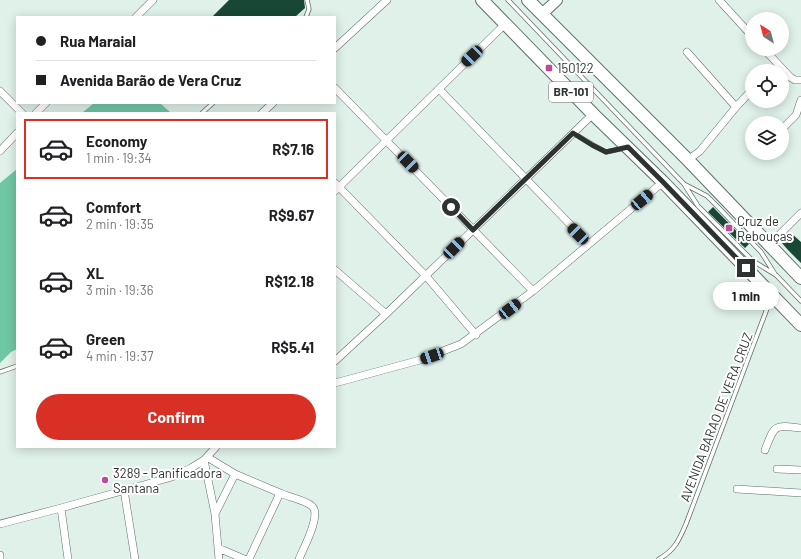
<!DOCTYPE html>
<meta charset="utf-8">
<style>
:root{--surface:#fff;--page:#f2f2f2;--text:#202124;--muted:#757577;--line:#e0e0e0;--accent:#d93025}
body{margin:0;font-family:Barlow,sans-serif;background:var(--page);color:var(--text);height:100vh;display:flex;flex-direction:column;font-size:15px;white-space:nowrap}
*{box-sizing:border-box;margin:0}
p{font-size:13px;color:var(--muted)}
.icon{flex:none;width:22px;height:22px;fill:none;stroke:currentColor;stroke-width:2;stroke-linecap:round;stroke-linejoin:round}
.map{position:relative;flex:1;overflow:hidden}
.side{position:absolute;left:16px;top:112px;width:320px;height:336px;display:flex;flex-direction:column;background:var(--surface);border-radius:0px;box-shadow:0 2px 10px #0003}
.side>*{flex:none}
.hud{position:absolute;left:16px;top:16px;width:320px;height:88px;border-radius:0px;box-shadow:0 2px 10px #0003;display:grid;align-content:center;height:88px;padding:0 20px;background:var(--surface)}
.needle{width:26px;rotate:324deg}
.buttons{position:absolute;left:745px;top:12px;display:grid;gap:8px}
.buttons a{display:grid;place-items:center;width:44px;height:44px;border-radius:50%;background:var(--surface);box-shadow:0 2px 10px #0003;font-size:20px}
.end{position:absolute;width:18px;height:18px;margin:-9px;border:5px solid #2c3330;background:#fff;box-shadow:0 0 0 2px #fff}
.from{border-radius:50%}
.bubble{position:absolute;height:28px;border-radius:14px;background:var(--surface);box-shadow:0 2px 10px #0003;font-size:13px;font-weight:700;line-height:28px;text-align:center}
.car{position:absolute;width:12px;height:24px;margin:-12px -6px;border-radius:5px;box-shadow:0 0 3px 1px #0007;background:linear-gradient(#222 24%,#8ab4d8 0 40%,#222 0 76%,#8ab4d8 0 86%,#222 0)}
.hud b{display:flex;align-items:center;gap:14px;height:38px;font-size:15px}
.hud b+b{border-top:1px solid var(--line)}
.hud i{width:10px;height:10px;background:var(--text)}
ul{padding:7px 0 0;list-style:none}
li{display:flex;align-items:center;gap:12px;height:60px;margin:0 8px 6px;padding:0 12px;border:2px solid transparent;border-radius:0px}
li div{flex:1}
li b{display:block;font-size:15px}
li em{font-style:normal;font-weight:700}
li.active{border-color:var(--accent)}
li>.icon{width:36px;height:36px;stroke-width:1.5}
.cta{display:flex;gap:8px;margin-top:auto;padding:8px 20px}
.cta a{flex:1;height:46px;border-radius:24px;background:var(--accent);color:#fff;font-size:16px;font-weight:700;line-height:46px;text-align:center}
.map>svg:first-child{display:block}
.forest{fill:#70c7a4}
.building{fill:#184736}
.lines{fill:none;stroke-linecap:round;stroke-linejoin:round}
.service-casing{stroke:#5f6f68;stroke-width:5}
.minor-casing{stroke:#5f6f68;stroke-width:8}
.secondary-casing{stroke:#5f6f68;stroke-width:12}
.trunk-casing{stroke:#5f6f68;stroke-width:14}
.service{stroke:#fff;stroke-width:3.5}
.minor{stroke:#fff;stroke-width:7}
.secondary{stroke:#fff;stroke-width:10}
.trunk{stroke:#fff;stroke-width:12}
.route{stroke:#2c3330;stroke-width:5}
.poi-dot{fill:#c0489c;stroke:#fff;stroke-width:1.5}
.labels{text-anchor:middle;stroke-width:4;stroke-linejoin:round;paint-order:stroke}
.shield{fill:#fff;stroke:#6b706e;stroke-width:1}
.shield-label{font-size:12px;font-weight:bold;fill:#2c3330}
.poi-label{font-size:13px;fill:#2c3330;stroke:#fff;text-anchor:start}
.street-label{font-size:13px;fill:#2c3330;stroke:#fff}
</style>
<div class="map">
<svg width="801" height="559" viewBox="0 0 801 559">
<rect width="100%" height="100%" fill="#dff1e9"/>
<path class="forest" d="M94,103H160L171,113H82Z
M17,169V349L11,352L0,363V183Z"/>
<path class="building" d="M229,0H304L305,8L295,17H212Z
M713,207L749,244L745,248L708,212Z
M791,233L801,242V263L788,250L781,242Z"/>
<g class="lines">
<defs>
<path id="service" d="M508,0L684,184L698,206L753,261L776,275L801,301
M306,17L309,9L307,0
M202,113L213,103
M573,133L593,145L606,152L625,148
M684,184L707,196L718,207L761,252L775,274
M0,372L17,366
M659,559C675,550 679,540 686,524L771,298"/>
<path id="minor" d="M719,0L752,36
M136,17L153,0
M335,48L387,0
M764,49L790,77L795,80H801
M687,52L736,107
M335,88L533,291
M439,89L589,244
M0,91L22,113
M36,113L46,103
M262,113L273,103
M782,129L796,115L801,100
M0,151L17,133
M688,160L700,151L736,107L752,90
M335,183L426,276L476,335
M335,191L505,24
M769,245L801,213
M335,270L386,314
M335,361L386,314L593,114
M335,383L420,360L461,344L533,291L663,182
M765,450C775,424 774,425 801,428
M207,457L235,474L280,493L249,559
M204,460L215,514L219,559
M777,469L801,470
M737,489L801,493
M124,490L135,559
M280,493C288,497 305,500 312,506C322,515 303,549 299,559
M61,508L68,559
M215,514L235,474
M0,524L61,508L172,477L191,468L204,460L216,447
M218,548L244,559
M0,555V559"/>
<path id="secondary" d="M542,14L557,0"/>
<path id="trunk" d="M482,0L593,114L663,182L801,325
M528,0L688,160L801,278"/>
</defs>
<use href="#service" class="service-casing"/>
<use href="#minor" class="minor-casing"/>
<use href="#secondary" class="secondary-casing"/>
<use href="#trunk" class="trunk-casing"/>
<use href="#service" class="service"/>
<use href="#minor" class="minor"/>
<use href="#secondary" class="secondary"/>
<use href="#trunk" class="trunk"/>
</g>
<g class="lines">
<path class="route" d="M451,207L473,230L573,133L592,145L606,152L628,147L663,182L746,268"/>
</g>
<g class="poi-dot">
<rect x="545" y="64" width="8" height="8" rx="2"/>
<rect x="725" y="224" width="8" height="8" rx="2"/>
<circle cx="105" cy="480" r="4"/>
</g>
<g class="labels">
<rect class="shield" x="549" y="82" width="44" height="20" rx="3"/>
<g class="shield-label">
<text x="571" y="96">BR-101</text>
</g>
<g class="poi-label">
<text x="557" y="73">150122</text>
<text x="737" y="226">Cruz de<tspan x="737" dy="15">Rebouças</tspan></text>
<text x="113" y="478">3289 - Panificadora<tspan x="113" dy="15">Santana</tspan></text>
</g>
<g class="street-label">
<text transform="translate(716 417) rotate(-69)" y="5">AVENIDA BARAO DE VERA CRUZ</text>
</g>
</g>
</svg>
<div class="buttons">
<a><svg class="needle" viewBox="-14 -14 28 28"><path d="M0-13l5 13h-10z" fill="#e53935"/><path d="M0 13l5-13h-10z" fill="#757577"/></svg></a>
<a><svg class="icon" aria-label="locate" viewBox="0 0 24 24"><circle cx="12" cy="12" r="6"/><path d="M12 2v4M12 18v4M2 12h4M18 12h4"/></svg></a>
<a><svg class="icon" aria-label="layers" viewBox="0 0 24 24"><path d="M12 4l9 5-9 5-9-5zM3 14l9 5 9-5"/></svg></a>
</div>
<i class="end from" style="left:451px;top:207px"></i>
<i class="end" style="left:746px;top:268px"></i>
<div class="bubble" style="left:713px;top:282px;width:66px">1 min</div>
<i class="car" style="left:472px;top:56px;rotate:226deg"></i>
<i class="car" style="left:408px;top:162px;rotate:136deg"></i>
<i class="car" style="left:642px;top:200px;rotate:50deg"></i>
<i class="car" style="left:578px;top:234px;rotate:315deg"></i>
<i class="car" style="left:454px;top:248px;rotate:45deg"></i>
<i class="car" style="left:510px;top:309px;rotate:52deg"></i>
<i class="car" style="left:432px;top:356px;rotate:251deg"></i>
<div class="hud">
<b><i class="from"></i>Rua Maraial</b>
<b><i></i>Avenida Barão de Vera Cruz</b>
</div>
<section class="side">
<ul>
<li class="active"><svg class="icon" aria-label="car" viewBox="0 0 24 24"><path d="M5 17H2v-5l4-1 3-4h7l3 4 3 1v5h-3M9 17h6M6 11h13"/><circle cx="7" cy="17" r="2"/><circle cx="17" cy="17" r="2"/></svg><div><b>Economy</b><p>1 min · 19:34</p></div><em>R$7.16</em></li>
<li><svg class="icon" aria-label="car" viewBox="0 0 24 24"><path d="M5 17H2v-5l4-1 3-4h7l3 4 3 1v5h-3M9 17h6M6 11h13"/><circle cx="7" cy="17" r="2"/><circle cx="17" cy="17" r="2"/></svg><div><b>Comfort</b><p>2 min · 19:35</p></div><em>R$9.67</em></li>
<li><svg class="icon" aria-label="car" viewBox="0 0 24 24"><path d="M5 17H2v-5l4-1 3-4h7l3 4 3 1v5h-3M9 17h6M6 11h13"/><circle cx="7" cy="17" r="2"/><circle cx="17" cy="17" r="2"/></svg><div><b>XL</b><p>3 min · 19:36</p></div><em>R$12.18</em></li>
<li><svg class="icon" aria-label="car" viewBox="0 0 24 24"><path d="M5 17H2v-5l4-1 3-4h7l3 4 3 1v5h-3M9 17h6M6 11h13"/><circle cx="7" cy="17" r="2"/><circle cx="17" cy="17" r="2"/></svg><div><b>Green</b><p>4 min · 19:37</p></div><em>R$5.41</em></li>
</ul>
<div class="cta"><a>Confirm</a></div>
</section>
</div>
